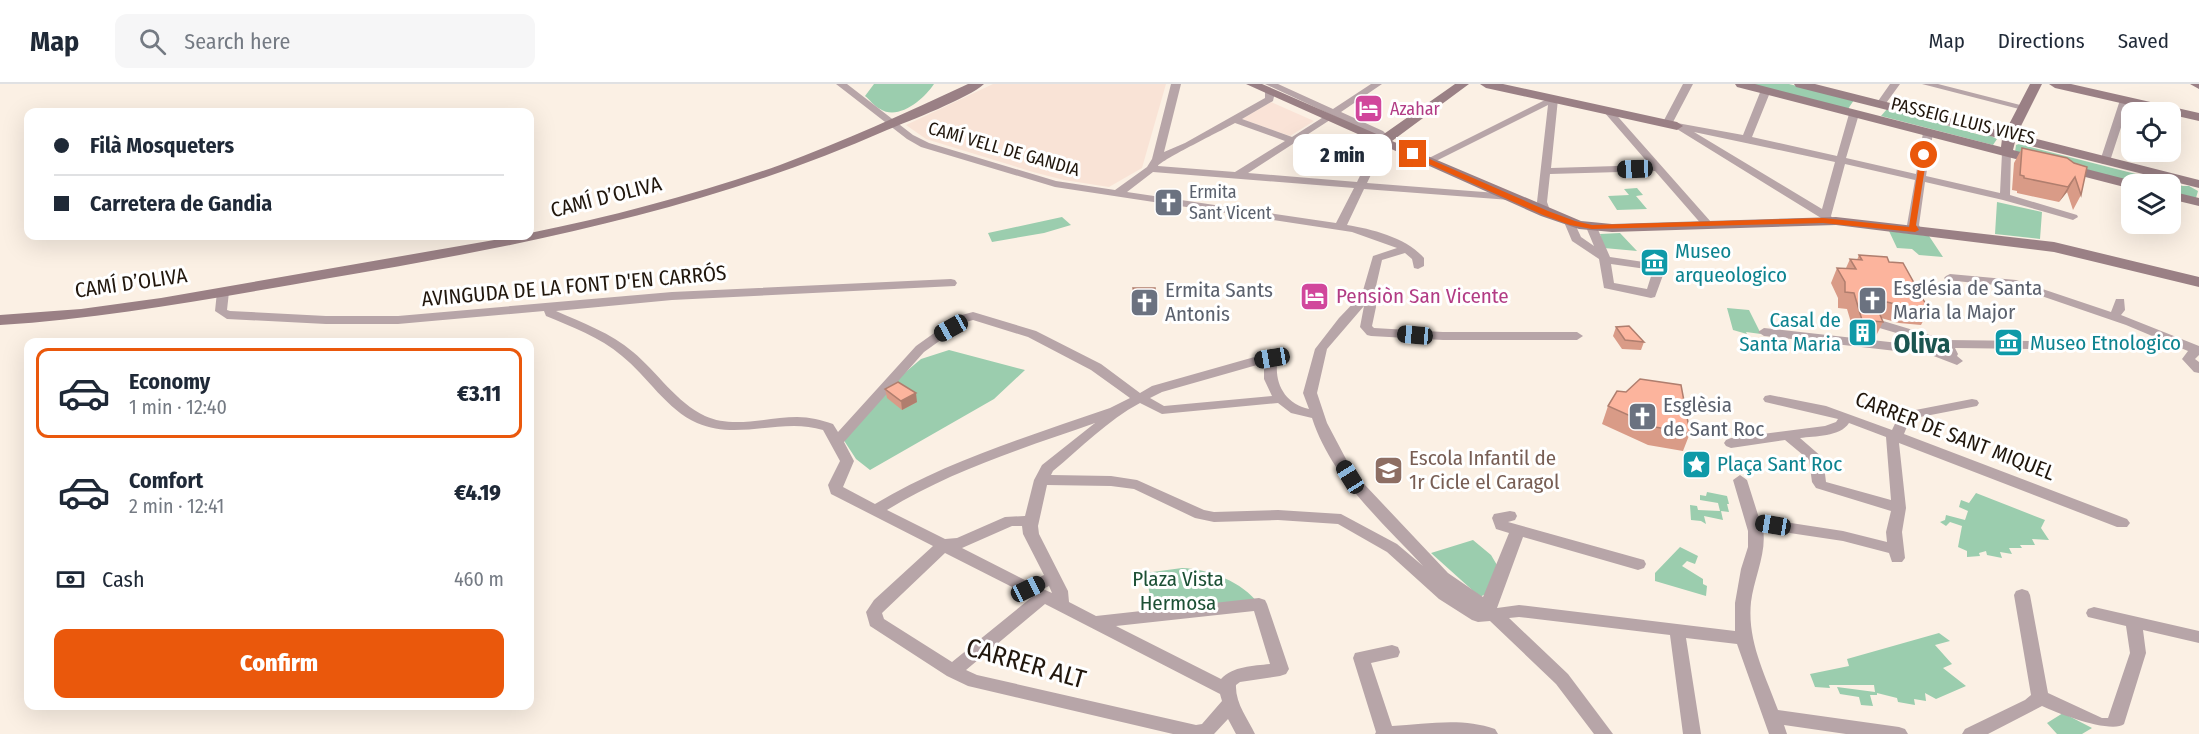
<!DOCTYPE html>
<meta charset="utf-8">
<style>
:root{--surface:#fff;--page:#f6f6f7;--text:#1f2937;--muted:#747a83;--line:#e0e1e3;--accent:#ea580c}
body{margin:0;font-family:"Fira Sans Condensed",sans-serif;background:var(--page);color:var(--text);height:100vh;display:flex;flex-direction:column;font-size:22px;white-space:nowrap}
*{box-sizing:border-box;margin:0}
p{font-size:20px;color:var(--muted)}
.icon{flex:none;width:33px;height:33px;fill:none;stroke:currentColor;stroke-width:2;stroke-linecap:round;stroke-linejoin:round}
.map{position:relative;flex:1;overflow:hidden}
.sheet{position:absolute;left:24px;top:254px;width:510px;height:372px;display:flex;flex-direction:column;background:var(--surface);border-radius:12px;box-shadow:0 6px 24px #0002}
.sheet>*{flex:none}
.guide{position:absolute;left:24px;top:24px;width:510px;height:132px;border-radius:12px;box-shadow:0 6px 24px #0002;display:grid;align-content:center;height:132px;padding:0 30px;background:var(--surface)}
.buttons{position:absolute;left:2121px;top:18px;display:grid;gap:12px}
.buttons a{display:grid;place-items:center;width:60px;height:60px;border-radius:12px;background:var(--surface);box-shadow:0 6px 24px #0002;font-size:30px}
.end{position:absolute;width:27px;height:27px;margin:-14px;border:8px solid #ea580c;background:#fff;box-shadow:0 0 0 3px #fff}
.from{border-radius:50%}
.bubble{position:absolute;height:42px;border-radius:12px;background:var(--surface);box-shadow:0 6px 24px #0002;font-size:20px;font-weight:800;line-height:42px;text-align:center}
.car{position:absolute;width:18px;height:36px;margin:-18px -9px;border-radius:8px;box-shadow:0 0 4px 2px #0007;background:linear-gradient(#222 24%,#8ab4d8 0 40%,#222 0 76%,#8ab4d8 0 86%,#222 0)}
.guide b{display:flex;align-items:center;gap:21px;height:57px;font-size:22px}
.guide b+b{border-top:2px solid var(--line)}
.guide i{width:15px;height:15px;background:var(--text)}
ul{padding:10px 0 0;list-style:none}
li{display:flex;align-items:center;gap:18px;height:90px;margin:0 12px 9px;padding:0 18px;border:3px solid transparent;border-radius:12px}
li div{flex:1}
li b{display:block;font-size:22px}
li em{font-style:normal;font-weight:800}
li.current{border-color:var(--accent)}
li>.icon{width:54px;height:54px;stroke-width:1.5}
.pay{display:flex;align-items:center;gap:15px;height:66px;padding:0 30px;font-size:22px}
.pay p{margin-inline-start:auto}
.button{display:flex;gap:12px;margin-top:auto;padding:12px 30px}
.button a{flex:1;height:69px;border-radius:12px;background:var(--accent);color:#fff;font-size:24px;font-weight:800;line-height:69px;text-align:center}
header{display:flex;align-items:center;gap:36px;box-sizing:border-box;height:84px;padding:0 30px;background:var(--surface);border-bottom:2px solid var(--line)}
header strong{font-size:28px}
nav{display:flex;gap:33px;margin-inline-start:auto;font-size:21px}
.search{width:420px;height:54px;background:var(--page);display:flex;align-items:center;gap:15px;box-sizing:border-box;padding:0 21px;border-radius:12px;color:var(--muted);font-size:22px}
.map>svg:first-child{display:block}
.commercial{fill:#fae3d7}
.industrial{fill:#f9e3d6}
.green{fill:#9bcdae}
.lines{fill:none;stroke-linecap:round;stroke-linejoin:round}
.street{fill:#b7a5a8;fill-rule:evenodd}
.secondary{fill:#9a8085;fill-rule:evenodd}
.wall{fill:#d99b87}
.shaded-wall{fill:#b07e6e}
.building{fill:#fcb49d;stroke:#b07e6e;stroke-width:1.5}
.route{fill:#ea580c}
.labels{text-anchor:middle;stroke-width:6;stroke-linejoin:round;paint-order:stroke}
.far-hotel-label{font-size:18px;fill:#b23c85;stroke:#fff;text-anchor:start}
.far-street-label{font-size:18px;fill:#21170d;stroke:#fff}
.far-worship-label{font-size:18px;fill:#5b616d;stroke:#fff;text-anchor:start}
.street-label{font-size:21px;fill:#21170d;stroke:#fff}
.culture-label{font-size:21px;fill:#0d838f;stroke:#fff;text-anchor:start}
.worship-label{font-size:21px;fill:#5b616d;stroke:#fff;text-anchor:start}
.hotel-label{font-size:21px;fill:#b23c85;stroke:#fff;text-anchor:start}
.education-label{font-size:21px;fill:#785e54;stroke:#fff;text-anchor:start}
.park-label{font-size:21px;fill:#1c5035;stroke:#fff}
.near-street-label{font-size:26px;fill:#21170d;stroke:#fff}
.district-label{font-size:27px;font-weight:bold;fill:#1b5550;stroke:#fff}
</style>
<header>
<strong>Map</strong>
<div class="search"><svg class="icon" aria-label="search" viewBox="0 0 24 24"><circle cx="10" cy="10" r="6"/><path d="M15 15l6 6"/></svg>Search here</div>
<nav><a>Map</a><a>Directions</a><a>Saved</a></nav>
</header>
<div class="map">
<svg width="2199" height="650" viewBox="0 0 2199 650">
<rect width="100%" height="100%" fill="#fbf0e4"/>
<path class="commercial" d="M1271,18L1314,37L1290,52L1242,35Z"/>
<path class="industrial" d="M993,0H1166L1142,84L1109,103L1064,96L1033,88L926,55L906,41Z"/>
<path class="green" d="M874,0H934C924,15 899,37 880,25C874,22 870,16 865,12Z
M1751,0H1789L1854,16L1848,25Z
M1887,25L1984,52L1987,50L1997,55L1993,61L1881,32Z
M2019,60L2031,61L2030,63L2183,102H2189L2198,107L2196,114L2171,108L2170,100H2141L2015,68L2016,61Z
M1637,104L1643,111L1636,112L1647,125L1617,126L1608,112L1629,111L1624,105Z
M1997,118L2042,128L2040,155L1995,150Z
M1062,133L1071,141L1044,149L992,158L988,149Z
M1889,147L1929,152L1943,173L1919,171L1912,165L1897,164Z
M1620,149L1637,167L1604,164L1600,150Z
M1727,224L1749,226L1761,250L1746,248L1747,250L1733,246Z
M949,266L1025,286L994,315L870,386L856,375L843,355L895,297L921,275Z
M1707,408L1727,412L1729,420H1727L1729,428L1721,427L1723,436L1704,432L1706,440L1701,437L1691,436L1690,421L1697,422L1698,426L1720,427L1718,419L1700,416V411L1706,412Z
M1976,409L2045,436L2041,444L2049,456L2032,455L2035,461H2020L2022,464H2009L2012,470L2000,468L2002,474L1987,471L1986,467L1979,469L1980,472L1967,473V467L1958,463L1962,442L1950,438L1946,442L1940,438L1945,436L1946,431L1965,436L1968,427L1959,423L1961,416L1969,419Z
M1473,456L1491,471L1497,481L1487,509L1480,513L1431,469Z
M1680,463L1698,472L1695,480L1687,477L1682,482L1703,495V500L1707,502L1706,512L1655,497V489Z
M1182,484C1210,485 1242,498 1259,520L1155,532L1145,489Z
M1939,549L1950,557L1935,561L1952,580L1943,584L1966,602L1936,615L1925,609L1926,617L1914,615L1915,621L1898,618L1897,614L1877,609V611H1870L1873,622L1861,621L1859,613L1840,610L1837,603L1875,608L1874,601H1829L1830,604L1815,603L1810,590L1849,582L1847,575Z
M2063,629L2092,644L2082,650H2057L2047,639Z"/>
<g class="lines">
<path class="street" d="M836,0H847L913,51L929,59L1056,97L1115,106L1147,83L1152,75L1171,0H1181L1164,68L1185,59L1265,14V8L1270,5L1275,8L1273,17L1242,35L1292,53L1325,32L1333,34L1248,89L1357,98L1379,53L1265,0H1278L1333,25L1371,0H1382L1341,28L1383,47L1389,53L1367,99L1510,110L1515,113L1510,116L1364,105L1347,141C1372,145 1407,154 1424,174V182L1418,185L1414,184L1412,175L1405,169L1382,176L1374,211L1376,223L1372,242L1374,244L1443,248H1577L1583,252L1577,256H1443L1371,252L1367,251L1360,243L1364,222L1327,265L1317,309L1327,339L1346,375L1365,401L1448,489L1483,513L1509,449L1496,445L1492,434L1494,430L1510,427L1515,428L1517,432L1515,436L1508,438L1644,476L1646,480L1644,484L1638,486L1523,453L1497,524L1519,521L1735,547V519L1741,485L1748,463V447L1733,396L1740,391L1747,396L1759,434L1843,447L1887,458L1886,448L1891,427L1816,404L1812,398L1809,376L1785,356L1731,364L1726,362L1724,359L1726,356L1731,354L1825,342L1836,338L1838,335L1765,318L1763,315L1765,312L1770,311L1826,322L1892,346L1900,329L1972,315L1977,316L1979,319L1977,322L1910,335L1904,350L2127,435L2130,439L2127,443H2117L1899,359L1906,424L1902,448L1905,474L1902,478H1892L1889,469L1843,457L1763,445C1767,469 1754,494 1751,518C1747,557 1765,590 1778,626L1899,643L1905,645L1908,650H1846L1784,641L1787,650H1769L1737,560L1686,554L1701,650H1683L1670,551L1519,533L1509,534L1568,590L1613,650H1594L1556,600L1490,537L1478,538L1472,536L1439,515L1387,468L1338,440L1278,436L1214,438L1195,434L1134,405L1111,402L1047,401L1038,442L1039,450L1068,507L1069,518L1096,532L1259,514L1265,516L1267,520L1289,585L1286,590L1280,592L1240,598L1236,601C1235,619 1248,635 1255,650H1236L1228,635L1214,650H1173L968,602L947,592L870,542L866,528L874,516L933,462L831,410L828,401L840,377L823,346C782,333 738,357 697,339C667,326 647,292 622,272C600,253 572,243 546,232L544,227L398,240H326L227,235L215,227L217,208L223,204L229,208L227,226L230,227L326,232H398L672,208L951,195L955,196L957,199L955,202L672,216L556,227C583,239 611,249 633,268C657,288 677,319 705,332C733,345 768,333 797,333C810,333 821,336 833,340L838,348L916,262L958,232L973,228L1036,247L1101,280L1140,309L1152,302L1258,272L1277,271L1278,274C1273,297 1284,320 1309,325L1303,309L1315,265L1339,234L1362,210L1373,172L1397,164L1352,148L1055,103L921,63L907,55ZM1235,39L1285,57L1235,88L1158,82C1161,76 1223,46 1235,39ZM1153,88L1354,104L1336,139L1127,108ZM973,236L1028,253L1091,286L1130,314L1110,324C1030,352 948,376 875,420L843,403L854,377L844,358L924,268L966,238ZM1264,279V295L1272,312L1164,322L1150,314L1162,308ZM1140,319L1162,330L1278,319L1291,329L1312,334C1331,393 1382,438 1423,482L1397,460L1341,430L1278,426L1214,428L1204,426L1137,396L1111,392L1051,391L1053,387C1081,364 1108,336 1140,319ZM1095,339L1042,381L1034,396L1025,432L1005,433L957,454L945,455L887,426C952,386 1024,364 1095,339ZM1849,339L1886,353L1891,416L1826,398L1823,374L1800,354C1815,352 1840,353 1849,339ZM1012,442H1022L1023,450L1044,491L1029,498L962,464ZM945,469L1032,513L952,578L884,535L882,529ZM1049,502L1052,509L1043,505ZM1045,520L1220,610L1222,617L1202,640L1196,641L977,591L966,586ZM1254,527L1270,580C1253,582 1233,582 1221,595L1116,542Z
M1683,0H1693L1672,40L1664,42L1662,40Z
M1890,0H1900L1884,22H1878L1876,20Z
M1922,0H1938L2028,23L2023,26Z
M1766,3L1771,6L1752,53L1837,72L1849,30L1854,27L1859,30L1846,74L1916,90L1923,49L1928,46L1933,49L1926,92L2000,109L2002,69L2007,66L2011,67L2010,111L2077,131L2078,133L2073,136L2003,116L1925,98L1919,141L1921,146L1915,149L1911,148L1907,141L1915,96L1845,80L1831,132L1834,137L1833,139H1825L1821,134L1672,42L1677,39L1743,51L1761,6ZM1694,48L1835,78L1822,125Z
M1553,12L1558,15L1551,84L1650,81L1604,28L1612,26L1711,138V142H1703L1655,87L1550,90L1547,118L1551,129L1550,131H1542L1537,118L1548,21L1432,79L1428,80L1423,77Z
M2125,13L2130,16L2110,77L2105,80L2101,79L2100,77L2120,16Z
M1569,135L1574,138L1581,153L1594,162L1586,143L1592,140L1596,141L1610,173L1664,181L1666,183L1655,213L1651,214L1604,204L1599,175L1572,157L1564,138ZM1611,180L1653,186L1647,205L1614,199Z
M1950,190L2016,196L2111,228L2116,215H2124L2125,226L2121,231L2199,262V271L2195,275L2199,278V289L2194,288L2182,275L2188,267L2126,241L2015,203L1946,196L1944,194L1946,192Z
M1880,236L1946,256L2031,257L2037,261L2031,265L1955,264L1958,270L1957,272L1963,277L1957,281L1931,271L1764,252L1758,248L1764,244L1934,263L1943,266L1934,260L1876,243L1874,240L1876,237Z
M2022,505L2028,507L2030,511L2048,609L2102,634H2108L2130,569L2126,542L2088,533L2086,529L2088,525L2094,523L2199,547V559L2143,546L2146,569L2124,640C2112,650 2059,630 2042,622L1988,650H1962L1965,645L2025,616L2031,611L2014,511L2016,507Z
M1392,561L1398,563L1400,568L1398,573L1371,579L1392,642C1426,640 1462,633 1495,645L1498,650H1375L1376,648L1353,574L1355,569Z"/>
<path class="secondary" d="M968,0H984C969,14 909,37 887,46C709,125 521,162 330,194C220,213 111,234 0,241V231L81,225L161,214L517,152H530V149C614,132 698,110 780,81C844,57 906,29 968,0Z
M1246,0H1262L1381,52L1455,0H1469L1392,57L1581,137L1612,140L1836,133L2054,158L2199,193V203L2054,168L1836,141L1612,148L1579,145L1541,132Z
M1480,0H1503L1677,38L1683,42L1677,46L1486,4Z
M1735,0H1755L2001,63L2002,55L1796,3L1794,0H1815L2005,48L2030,0H2042L2017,50L2199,96V104L2015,58L2013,66L2137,98L2139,100H2132V105L1737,3Z
M2049,0H2071L2199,29V37L2055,4Z
M2190,0H2199V5Z
M2170,107L2199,114V122L2170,115Z"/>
</g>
<path class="wall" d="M2022,64L2074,79L2081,111L2073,126L2067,108L2059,118L2017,109V107L2012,106L2014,79Z
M1859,171L1889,178L1929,226L1921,241L1899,239L1881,234L1883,238L1875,254L1855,252L1847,225L1838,224V214L1831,199L1837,184H1846L1850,175L1857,176Z
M1133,204H1155V228L1136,227L1133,213Z
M1616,243L1644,258L1641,266L1622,265L1613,252Z
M885,305L917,318L902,326L887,314Z
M1608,322L1690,349L1683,367L1648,361L1602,340Z"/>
<path class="shaded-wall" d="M2075,93L2067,108L2059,118L2068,103Z
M1887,218L1879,234L1876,221Z
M916,309L917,318L902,326L901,317Z"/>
<path class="building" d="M2022,64L2067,74L2074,79L2087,83L2081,111L2075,93L2068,103L2024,94V92L2020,91Z
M1859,171L1887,173L1889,178L1903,179L1929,226L1907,223L1887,218L1876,221L1883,238L1862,236L1854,209L1845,208V198L1837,184L1856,185L1850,175L1862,176Z
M1133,204H1155V220L1136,218Z
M1629,242L1644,258L1625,256L1616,243Z
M1640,295L1681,301L1690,349L1655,343L1608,322L1617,307L1626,308Z
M898,298L916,309L901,317L885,305Z"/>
<path class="route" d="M1411,69H1416L1548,127L1575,137L1592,141L1823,134L1909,143L1920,71L1924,69L1927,71L1916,141L1919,146L1915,148L1823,139L1592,145L1570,141L1543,131L1411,72Z"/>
<defs>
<symbol id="hotel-square" viewBox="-11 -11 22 22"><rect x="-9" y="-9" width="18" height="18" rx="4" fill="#d1479c" stroke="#fff"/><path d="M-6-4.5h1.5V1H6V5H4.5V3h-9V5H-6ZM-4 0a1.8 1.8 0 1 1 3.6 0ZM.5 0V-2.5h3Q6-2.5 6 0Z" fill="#fff"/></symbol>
<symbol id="church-square" viewBox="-11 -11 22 22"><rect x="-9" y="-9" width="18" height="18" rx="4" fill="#6b7280" stroke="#fff"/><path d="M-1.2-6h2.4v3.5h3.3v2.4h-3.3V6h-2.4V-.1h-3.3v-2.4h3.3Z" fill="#fff"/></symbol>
<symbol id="museum-square" viewBox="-11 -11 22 22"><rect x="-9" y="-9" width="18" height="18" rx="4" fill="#0f9aa8" stroke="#fff"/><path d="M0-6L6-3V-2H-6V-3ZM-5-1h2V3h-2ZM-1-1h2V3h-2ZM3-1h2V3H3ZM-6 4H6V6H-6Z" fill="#fff"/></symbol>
<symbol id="building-square" viewBox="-11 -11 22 22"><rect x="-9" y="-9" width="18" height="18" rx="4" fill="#0f9aa8" stroke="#fff"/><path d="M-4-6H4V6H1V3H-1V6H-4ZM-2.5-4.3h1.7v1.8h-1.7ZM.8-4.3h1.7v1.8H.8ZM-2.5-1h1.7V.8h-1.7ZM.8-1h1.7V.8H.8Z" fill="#fff"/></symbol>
<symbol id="sight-square" viewBox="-11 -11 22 22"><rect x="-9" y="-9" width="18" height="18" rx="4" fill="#0f9aa8" stroke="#fff"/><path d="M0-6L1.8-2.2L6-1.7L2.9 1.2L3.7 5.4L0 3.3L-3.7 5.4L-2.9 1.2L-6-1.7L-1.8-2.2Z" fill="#fff"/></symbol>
<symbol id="school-square" viewBox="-11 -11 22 22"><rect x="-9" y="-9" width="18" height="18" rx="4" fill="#8d6e63" stroke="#fff"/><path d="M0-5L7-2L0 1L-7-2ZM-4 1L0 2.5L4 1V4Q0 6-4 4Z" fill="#fff"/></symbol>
</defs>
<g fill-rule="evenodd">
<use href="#hotel-square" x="1352" y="8" width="33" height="33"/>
<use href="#church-square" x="1152" y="102" width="33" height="33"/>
<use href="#museum-square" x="1638" y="162" width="33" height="33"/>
<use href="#hotel-square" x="1298" y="196" width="33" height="33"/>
<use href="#church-square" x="1856" y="200" width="33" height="33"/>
<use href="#church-square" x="1128" y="202" width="33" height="33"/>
<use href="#building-square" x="1846" y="232" width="33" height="33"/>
<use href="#museum-square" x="1992" y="242" width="33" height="33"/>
<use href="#church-square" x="1626" y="316" width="33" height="33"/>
<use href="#sight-square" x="1680" y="364" width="33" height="33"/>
<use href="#school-square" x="1372" y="370" width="33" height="33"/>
</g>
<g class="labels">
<g class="far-hotel-label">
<text x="1390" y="31">Azahar</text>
</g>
<g class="far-street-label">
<text transform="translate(1963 37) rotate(14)" y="6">PASSEIG LLUIS VIVES</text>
<text transform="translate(1004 65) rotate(16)" y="6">CAMÍ VELL DE GANDIA</text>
</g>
<g class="far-worship-label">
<text x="1189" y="114">Ermita<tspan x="1189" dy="21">Sant Vicent</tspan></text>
</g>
<g class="street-label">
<text transform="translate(606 113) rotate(-14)" y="7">CAMÍ D’OLIVA</text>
<text transform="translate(131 199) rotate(-8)" y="7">CAMÍ D’OLIVA</text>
<text transform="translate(574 202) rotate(-5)" y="7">AVINGUDA DE LA FONT D'EN CARRÓS</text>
<text transform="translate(1955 352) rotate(21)" y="7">CARRER DE SANT MIQUEL</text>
</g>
<g class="culture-label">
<text x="1675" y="174">Museo<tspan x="1675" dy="24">arqueologico</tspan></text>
<text x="1841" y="243" text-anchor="end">Casal de<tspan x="1841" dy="24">Santa Maria</tspan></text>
<text x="2030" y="266">Museo Etnologico</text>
<text x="1717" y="387">Plaça Sant Roc</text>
</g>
<g class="worship-label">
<text x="1893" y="211">Església de Santa<tspan x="1893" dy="24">Maria la Major</tspan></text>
<text x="1165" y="213">Ermita Sants<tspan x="1165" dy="24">Antonis</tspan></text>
<text x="1663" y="328">Esglèsia<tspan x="1663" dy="24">de Sant Roc</tspan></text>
</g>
<g class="hotel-label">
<text x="1336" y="219">Pensiòn San Vicente</text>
</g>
<g class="education-label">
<text x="1409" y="381">Escola Infantil de<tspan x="1409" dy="24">1r Cicle el Caragol</tspan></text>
</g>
<g class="park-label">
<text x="1178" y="502">Plaza Vista<tspan x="1178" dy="24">Hermosa</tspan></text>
</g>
<g class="near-street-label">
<text transform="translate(1026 579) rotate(16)" y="9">CARRER ALT</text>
</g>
<g class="district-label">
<text x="1922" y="269">Oliva</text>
</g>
</g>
</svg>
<div class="buttons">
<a><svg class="icon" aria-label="locate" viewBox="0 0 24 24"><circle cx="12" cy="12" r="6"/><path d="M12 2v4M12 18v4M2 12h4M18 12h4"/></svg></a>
<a><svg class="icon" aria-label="layers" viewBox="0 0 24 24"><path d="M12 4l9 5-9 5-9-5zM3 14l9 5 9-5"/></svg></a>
</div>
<i class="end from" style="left:1924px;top:71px"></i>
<i class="end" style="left:1413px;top:70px"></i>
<div class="bubble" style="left:1293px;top:50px;width:99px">2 min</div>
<i class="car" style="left:1635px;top:85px;rotate:268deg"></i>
<i class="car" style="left:951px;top:244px;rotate:241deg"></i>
<i class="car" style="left:1415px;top:251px;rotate:275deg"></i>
<i class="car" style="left:1272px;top:274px;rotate:260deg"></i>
<i class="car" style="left:1350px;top:393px;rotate:328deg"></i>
<i class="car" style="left:1773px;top:441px;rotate:279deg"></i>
<i class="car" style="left:1028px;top:505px;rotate:64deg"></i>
<div class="guide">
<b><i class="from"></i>Filà Mosqueters</b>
<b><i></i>Carretera de Gandia</b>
</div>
<section class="sheet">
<ul>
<li class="current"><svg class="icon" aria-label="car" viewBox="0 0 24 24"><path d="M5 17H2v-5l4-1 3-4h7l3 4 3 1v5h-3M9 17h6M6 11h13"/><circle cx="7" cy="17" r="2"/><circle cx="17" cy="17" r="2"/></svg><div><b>Economy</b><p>1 min · 12:40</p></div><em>€3.11</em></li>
<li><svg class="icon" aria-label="car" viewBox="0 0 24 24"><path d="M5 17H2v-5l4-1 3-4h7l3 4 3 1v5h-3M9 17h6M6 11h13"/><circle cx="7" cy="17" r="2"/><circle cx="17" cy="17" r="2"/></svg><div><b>Comfort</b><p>2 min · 12:41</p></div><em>€4.19</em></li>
</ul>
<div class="pay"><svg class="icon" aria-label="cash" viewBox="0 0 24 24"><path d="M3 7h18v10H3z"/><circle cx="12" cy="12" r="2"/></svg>Cash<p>460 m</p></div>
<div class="button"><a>Confirm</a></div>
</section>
</div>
